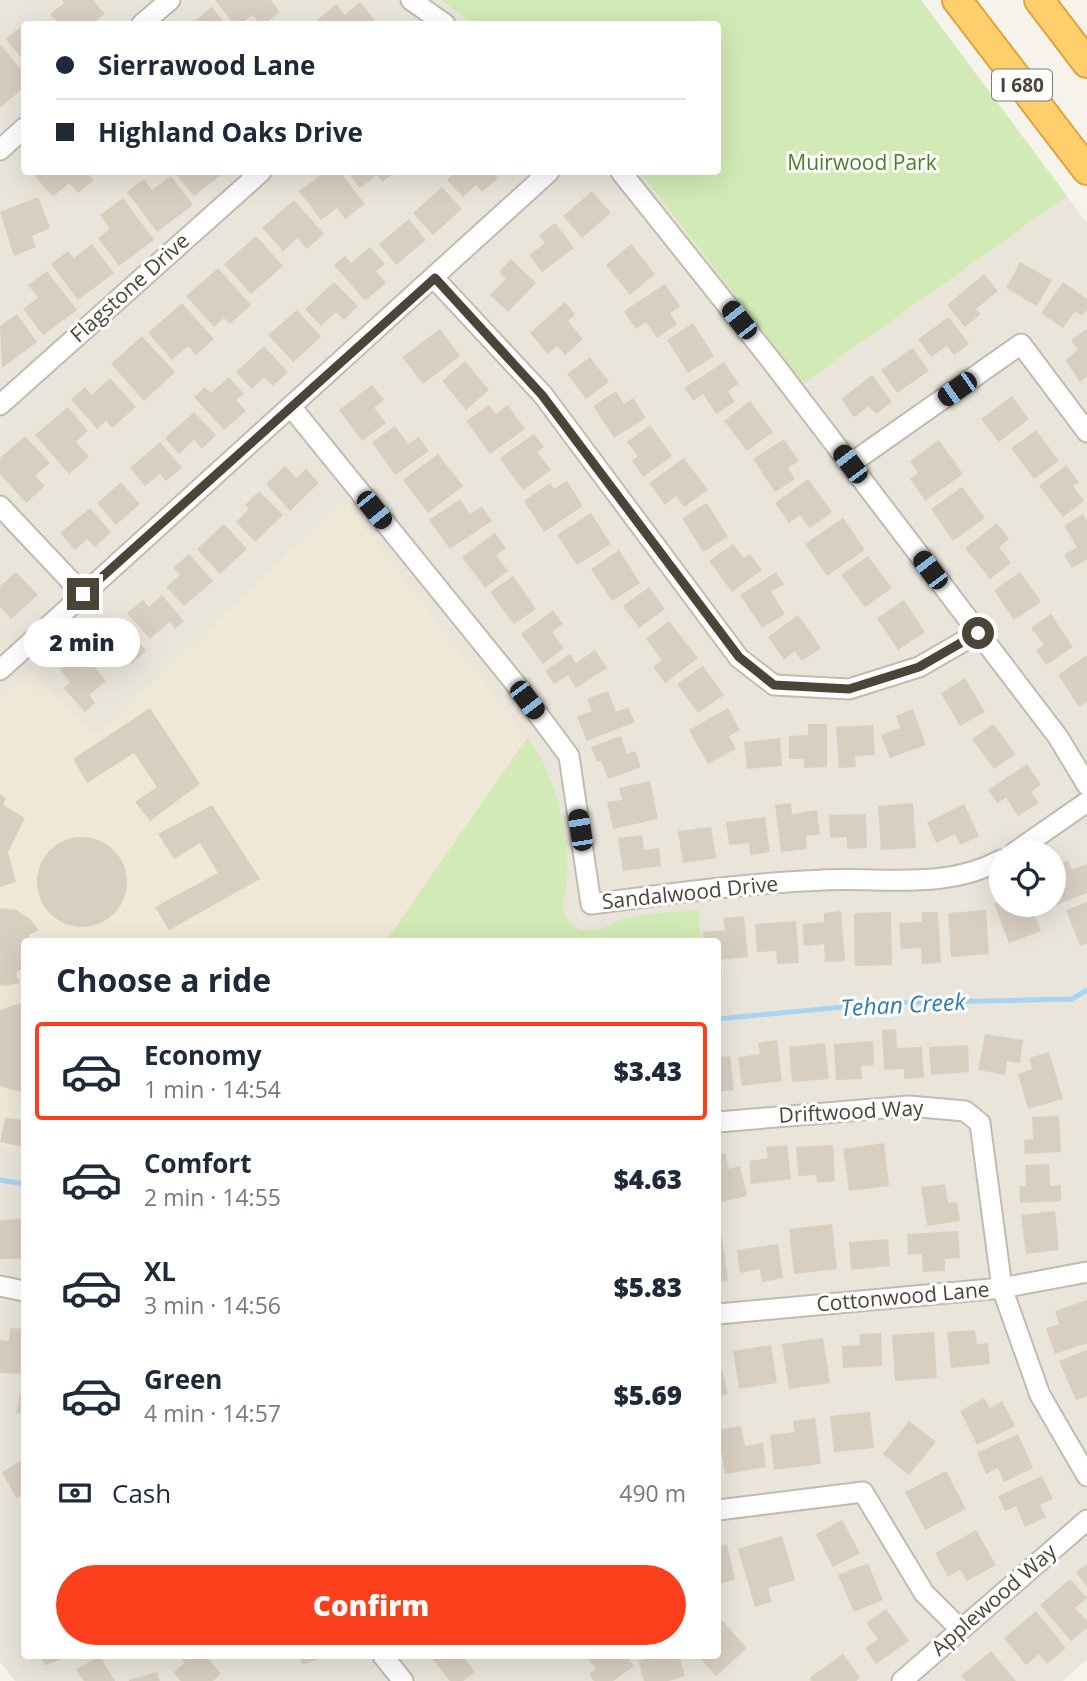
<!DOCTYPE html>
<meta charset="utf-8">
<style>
:root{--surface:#fff;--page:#f2f2f3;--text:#1f2937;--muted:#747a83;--line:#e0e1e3;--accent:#fc3f1d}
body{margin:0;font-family:"Open Sans",sans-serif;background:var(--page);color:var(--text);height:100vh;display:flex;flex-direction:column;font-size:26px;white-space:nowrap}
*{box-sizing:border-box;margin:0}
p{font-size:23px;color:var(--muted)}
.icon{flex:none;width:38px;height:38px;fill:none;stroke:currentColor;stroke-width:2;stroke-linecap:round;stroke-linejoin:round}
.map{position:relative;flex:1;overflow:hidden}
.sheet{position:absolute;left:21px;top:938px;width:700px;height:721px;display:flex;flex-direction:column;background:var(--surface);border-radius:7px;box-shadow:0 7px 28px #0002}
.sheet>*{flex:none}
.hud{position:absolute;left:21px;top:21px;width:700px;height:154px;border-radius:7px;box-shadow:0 7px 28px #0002;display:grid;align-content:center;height:154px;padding:0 35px;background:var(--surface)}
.controls{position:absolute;left:989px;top:840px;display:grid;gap:14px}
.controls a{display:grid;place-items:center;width:77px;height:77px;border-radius:50%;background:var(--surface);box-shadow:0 7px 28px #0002;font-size:35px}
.end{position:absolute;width:32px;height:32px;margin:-16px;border:9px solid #4b4439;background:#fff;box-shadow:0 0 0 4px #fff}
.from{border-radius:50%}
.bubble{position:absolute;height:49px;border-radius:24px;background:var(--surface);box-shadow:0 7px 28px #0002;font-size:23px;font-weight:800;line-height:49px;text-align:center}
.car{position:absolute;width:21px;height:42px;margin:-21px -10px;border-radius:9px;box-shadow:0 0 5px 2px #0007;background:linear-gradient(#222 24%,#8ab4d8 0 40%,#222 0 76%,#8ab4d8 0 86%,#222 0)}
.hud b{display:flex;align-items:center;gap:24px;height:66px;font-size:26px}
.hud b+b{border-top:2px solid var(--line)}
.hud i{width:18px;height:18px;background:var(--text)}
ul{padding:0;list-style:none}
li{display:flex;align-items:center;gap:21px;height:98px;margin:0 14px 10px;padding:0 21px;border:4px solid transparent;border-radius:7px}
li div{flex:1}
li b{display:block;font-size:26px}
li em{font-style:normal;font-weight:800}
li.selected{border-color:var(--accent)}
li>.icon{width:63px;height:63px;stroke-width:1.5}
h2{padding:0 35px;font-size:32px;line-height:84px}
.pay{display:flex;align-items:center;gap:18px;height:77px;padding:0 35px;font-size:26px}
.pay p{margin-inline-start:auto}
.primary-button{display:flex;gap:14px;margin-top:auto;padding:14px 35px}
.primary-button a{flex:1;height:80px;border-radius:42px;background:var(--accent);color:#fff;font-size:28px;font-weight:800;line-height:80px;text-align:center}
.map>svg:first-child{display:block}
.residential{fill:#eae5da;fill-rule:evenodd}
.education{fill:#efe8d6}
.green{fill:#d2eab5}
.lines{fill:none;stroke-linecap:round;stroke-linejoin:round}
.stream{stroke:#a9d4f2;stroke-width:5}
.building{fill:#d8cfc1}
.minor-casing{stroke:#c2bbae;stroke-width:23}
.highway-casing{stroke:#e0a43c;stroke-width:32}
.minor{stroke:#fff;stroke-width:19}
.highway{stroke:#ffcf6e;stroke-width:28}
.route{stroke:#4b4439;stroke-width:9}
.labels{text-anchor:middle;stroke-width:6;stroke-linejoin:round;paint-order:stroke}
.shield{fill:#fff;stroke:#817c74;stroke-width:2}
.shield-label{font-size:19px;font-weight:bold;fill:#4b4439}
.park-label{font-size:21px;fill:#4a7f2a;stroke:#fff}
.street-label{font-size:21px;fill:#4b4439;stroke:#fff}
.water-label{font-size:23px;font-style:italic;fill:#2e7ab2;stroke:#fff}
</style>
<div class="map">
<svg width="1087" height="1681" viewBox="0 0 1087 1681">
<rect width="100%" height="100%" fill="#f6f3ec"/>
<path class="residential" d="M0,0H441L474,24H24V172H640L803,384L1067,196L1087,223V1659L1063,1681H15L0,1662ZM1001,852H1054V905H1001ZM24,942H718V1656H24Z"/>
<path class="education" d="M343,501L527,738L386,941L24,942V1153L0,1149V699L31,671L96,737Z"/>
<path class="green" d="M441,0H921L1067,196L803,384L640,172H718V24H474Z
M527,738C554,767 571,841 567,881C567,889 562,898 563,907C564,918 572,928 583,930C600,934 608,923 623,919C646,912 674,913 698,910L701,941H386Z"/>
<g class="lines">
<path class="stream" d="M718,1019L884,1003L1072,999L1087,990
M0,1180L24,1184"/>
</g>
<path class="building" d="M62,0H93L105,14L92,24H59L50,14L64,3Z
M215,0H271L280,12L264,24H260L253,15L241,24H234Z
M360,2L378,24H321L317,20L336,4L345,15Z
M212,7L226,24H191Z
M20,27L24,31V61L6,39Z
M0,44L24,73V87L0,108Z
M31,172H86L94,180L78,193L69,183L53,197Z
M174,172H225L194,196Z
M325,172H340L365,204L345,219L337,208L321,220L299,191Z
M347,172H396L382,182L377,175L360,188Z
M456,172H492L498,178L482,192L476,185L463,197L447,180Z
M171,176L193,205L157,232L127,192L144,179L152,190Z
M442,187L462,209L433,235L413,213Z
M592,191L611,213L582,238L563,216Z
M38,197L50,228L32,236L36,247L14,256L0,212Z
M123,198L154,240L119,266L98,238L110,229L100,215Z
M294,200L324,234L307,249L298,238L283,251L262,228Z
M409,219L426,240L396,265L379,244Z
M555,223L574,248L542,272L529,255L545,243L539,235Z
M256,236L283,266L251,294L224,264Z
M92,244L114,273L78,300L51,264L68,251L74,258Z
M631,244L655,274L630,295L606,265Z
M370,247L385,264L376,271L386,283L365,301L334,265L345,256L351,263Z
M511,259L536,283L508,312L490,295L506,279L499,272Z
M1020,262L1052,280L1037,306L1006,288Z
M218,268L251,305L230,324L224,318L214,327L186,296Z
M47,271L77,310L43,335L23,309L38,298L28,285Z
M984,274L998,291L976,309L981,314L965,327L947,305Z
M334,282L358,306L344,320L336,312L321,326L305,309Z
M1063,282L1087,299V310L1082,316L1075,311L1063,328L1041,313Z
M665,284L680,306L670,313L677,324L657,338L646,322L636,329L624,311Z
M565,302L575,314L568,321L583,339L565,355L557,346L548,354L530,333Z
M182,303L214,339L196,355L188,346L172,360L148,333Z
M297,310L321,337L293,362L268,335Z
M17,314L37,342L2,368L0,326Z
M949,317L969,344L954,355L947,346L931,357L918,339Z
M693,323L714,356L688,373L667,340Z
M440,329L460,356L423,384L402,357Z
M1087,329V376L1080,382L1065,360L1078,350L1071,340Z
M142,336L175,372L144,401L111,364Z
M264,346L288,372L273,386L264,377L252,389L236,372Z
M913,348L929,371L897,393L881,370Z
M590,357L609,382L586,399L567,374Z
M465,361L489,390L466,410L442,381Z
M724,362L739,384L728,391L735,402L716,414L703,394L693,401L684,388Z
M872,375L892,402L876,414L869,406L854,417L841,399Z
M229,377L244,394L236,400L246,411L224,430L194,397L205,387L211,393Z
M110,378L136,407L112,428L106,421L97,429L71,399L85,387L92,395Z
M372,385L384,400L374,408L386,423L362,441L339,410Z
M616,391L624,404L633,398L646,418L614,438L593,406Z
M1012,396L1029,419L999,442L981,419Z
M750,401L773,432L747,451L724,421Z
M489,405L496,414L508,405L525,429L490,454L466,421Z
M68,407L88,431L76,442L89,457L69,474L35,435Z
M194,412L216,435L202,449L194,440L179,454L165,438Z
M650,425L672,456L643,477L632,461L638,456L627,442Z
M395,426L408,444L419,437L429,451L395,475L372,442Z
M1036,430L1059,461L1034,479L1011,448Z
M534,434L544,447L537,452L551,470L523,490L500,458Z
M25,436L50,463L35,476L45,486L26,503L0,474V458Z
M784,439L799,461L788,468L795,479L775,492L753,459Z
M939,440L963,474L925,501L910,479L918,473L910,461Z
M160,442L182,468L166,481L160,474L145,486L130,468Z
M438,454L463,486L428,513L403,480Z
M684,458L708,490L684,507L676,496L665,505L649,483Z
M1066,465L1079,482L1073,486L1084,501L1063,517L1039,486Z
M285,466L296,478L306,469L319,483L290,511L266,484Z
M808,479L832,512L810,528L800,515L789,523L775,503Z
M567,481L583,506L544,532L524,501L550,483L554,489Z
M121,482L140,504L116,525L97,503Z
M962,487L985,518L953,541L931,509Z
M259,491L283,515L255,542L236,522L249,509L245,505Z
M460,499L470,514L482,506L492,521L450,549L429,520Z
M707,503L728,537L703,552L682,518Z
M90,508L111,532L95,547L87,539L75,550L60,533Z
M591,513L611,544L577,565L557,535Z
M1083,514L1087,520V559L1072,568L1064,555L1077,547L1064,526Z
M843,518L865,550L827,576L805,544Z
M997,523L1009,539L999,547L1011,563L990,579L965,548Z
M224,524L247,549L220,574L197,549Z
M495,533L506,548L496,555L508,571L485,588L462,557Z
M733,544L744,558L750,554L762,570L732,592L709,561Z
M619,550L640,583L612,601L591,569Z
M189,554L213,581L184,606L166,587L180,575L173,568Z
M868,556L892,588L865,607L841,575Z
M16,572L38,595L11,619L0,607V586Z
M776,572L784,584L771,592L785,614L762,628L740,595Z
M1020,572L1041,602L1014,620L994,590Z
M513,576L536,609L514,624L490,592Z
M649,587L665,609L639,628L623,606Z
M162,595L184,621L175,629L170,622L150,639L127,613L143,600L149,607Z
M904,600L925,632L898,650L877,618Z
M553,610L563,624L552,632L564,648L543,664L521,634Z
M1051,614L1073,647L1046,665L1036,650L1044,645L1031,628Z
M798,615L821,648L802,661L795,651L784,660L768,637Z
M669,621L698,658L665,683L653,667L662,660L646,639Z
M122,623L146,651L132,664L125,655L110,668L92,648Z
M595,650L607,668L576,688L568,675L554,684L545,671L570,654L576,663Z
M82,652L106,681L89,695L95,703L85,712L64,688L70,682L60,670Z
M1087,655V702L1079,707L1058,675Z
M703,666L724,695L698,713L677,684Z
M965,678L985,712L960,726L941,693Z
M608,691L616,712L628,707L635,722L587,741L577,717L592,711L587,699Z
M150,708L200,784L150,821L135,802L157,787L134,753L87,783L73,759Z
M728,708L740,730L729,736L736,749L708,764L689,730Z
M913,709L926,745L890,758L881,735L900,728L896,716Z
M808,724H827V767L804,768V759H789V736L808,735Z
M993,724L1016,754L994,769L972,739Z
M873,725L875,755L855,756L856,767L839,768L836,727Z
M621,736L627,754L635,751L641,767L608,779L601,761L597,762L591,747Z
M780,738L782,766L747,769L744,742Z
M1027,764L1041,785L1031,792L1039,803L1018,816L1006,798L997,803L988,790Z
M650,781L658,819L613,829L607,802L622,800L619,788Z
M0,794L6,798L3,805L25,818L8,852L16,882L0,887Z
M791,803L792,814L817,810L820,834L806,836L807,849L781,852L775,805Z
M913,803L916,848L881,850L878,806Z
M964,804L979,836L961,845L955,834L936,843L927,822Z
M212,805L260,879L169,930L155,907L218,873L200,843L174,859L158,834Z
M866,814L867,848L847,849V837L830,838L829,815Z
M765,817L770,852L750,855L749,843L729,845L726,822Z
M711,827L716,858L683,863L678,831Z
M642,835L644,850L659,848L661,866L623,871L618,838Z
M37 882a45 45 0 1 1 90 0a45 45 0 1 1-90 0Z
M1068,860L1072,870L1087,864V893L1054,906V889L1056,888L1054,866Z
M1001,902V905H1031L1041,931L1009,943L994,904Z
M1087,902V943L1080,946L1066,910Z
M0,908L16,910L29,918L39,930L29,935L31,942H24V967L16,973L20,983L5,986L0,985Z
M986,910L989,954L951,957L948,913Z
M841,911L845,961L825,962L824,944L804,946L802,924L824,922V913Z
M891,912L892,965L855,966L854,913Z
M922,912H938L941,963L922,964L921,948L901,949L899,923L922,922Z
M744,916L748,957L718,960V942H704L703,932L725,930L723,918Z
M796,921L799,963L777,964L776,951L757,952L755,924Z
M20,1003L24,1004V1093L0,1086V1010Z
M896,1029L897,1048L922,1047L924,1078L904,1079V1069L884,1070L882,1030Z
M985,1034L1023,1040L1020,1063L1007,1061L1005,1075L978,1070Z
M777,1040L782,1081L742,1086L738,1057L760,1054L758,1043Z
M873,1041L874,1065L861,1066L862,1079L836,1080L834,1044Z
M825,1043L829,1079L792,1082L789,1047Z
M968,1045L969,1072L931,1075L929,1047Z
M1049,1052L1063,1099L1028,1109L1018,1074L1032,1069L1029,1058Z
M730,1056L734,1090L718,1092V1058Z
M1059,1116L1061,1152L1025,1154L1024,1140L1033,1139L1032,1117Z
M5,1118L24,1120V1147L0,1142Z
M884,1143L889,1186L849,1191L843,1149Z
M787,1145L791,1179L751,1184L749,1161L768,1158L766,1147Z
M833,1145L835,1181L817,1183L816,1175L798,1176L796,1147Z
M725,1153L729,1169L740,1166L747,1196L718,1203V1154Z
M1049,1164L1050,1186L1061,1185V1201L1020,1203L1019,1186H1026L1025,1165Z
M945,1184L948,1203L957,1202L960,1221L927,1226L921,1187Z
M1055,1211L1059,1250L1026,1254L1021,1215Z
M22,1212H24V1259H0V1220L22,1219Z
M832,1224L837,1269L794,1274L789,1229Z
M958,1231L960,1258L945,1259V1271L923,1272L922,1254L908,1255L907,1234Z
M722,1237L728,1281L718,1282V1238Z
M888,1239L890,1266L851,1270L849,1242Z
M778,1244L783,1278L762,1282L760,1269L740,1273L737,1250Z
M1087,1300V1343L1055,1354L1046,1328L1059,1324L1055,1311Z
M10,1328L24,1329V1374L0,1373V1340L9,1341Z
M975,1330L977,1344L988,1343L990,1364L951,1368L947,1332Z
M934,1332L937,1378L895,1381L892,1335Z
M881,1333L882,1366L843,1368L842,1346L860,1345L859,1334Z
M823,1338L830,1383L789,1389L782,1344Z
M771,1345L777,1383L739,1389L733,1351Z
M1087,1350V1396L1076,1400L1059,1361Z
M718,1354L728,1394L718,1397Z
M20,1393L24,1394V1414L16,1413Z
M984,1398L990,1408L1002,1401L1015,1426L977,1445L960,1411Z
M870,1412L874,1448L834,1452L830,1416Z
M815,1418L821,1464L774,1470L770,1435L795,1432L793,1421Z
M909,1421L936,1442L909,1475L883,1454Z
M741,1426L745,1446L763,1443L766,1467L725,1474L718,1430Z
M1018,1434L1033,1468L1004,1482L998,1468L986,1474L977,1453Z
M24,1459V1494L16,1498L2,1472Z
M946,1471L966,1509L925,1530L905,1492Z
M1042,1476L1053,1499L1040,1505L1046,1517L1025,1527L1016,1506L1005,1511L998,1496Z
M842,1520L860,1553L833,1567L816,1534Z
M976,1530L996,1565L967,1581L960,1570L948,1577L935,1553Z
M782,1536L795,1580L768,1588L772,1602L755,1607L738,1549Z
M727,1544L735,1580L718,1584V1547Z
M868,1563L883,1600L854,1612L838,1575Z
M1087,1564V1587L1076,1572Z
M1070,1579L1087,1598L1075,1608L1087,1621V1628L1071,1641L1040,1605Z
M886,1609L909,1641L876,1664L865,1648L878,1639L866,1623Z
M1036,1611L1066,1648L1047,1664L1039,1654L1026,1665L1004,1638Z
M718,1616L747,1648L716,1676L698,1656H718Z
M991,1651L1016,1681H966L961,1676Z
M843,1654L860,1678L856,1681H811L809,1678Z
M41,1656H71L45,1665Z
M100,1656L115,1681H84L76,1669Z
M179,1656H206L221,1674L213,1681H181L173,1672L185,1663Z
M298,1656H326L303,1665Z
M430,1656H463L475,1672L463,1681H450Z
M586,1656H626L634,1666L613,1681H594L589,1674L596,1669Z
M654,1656H679L685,1676L669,1681H644L638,1661Z
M157,1672L160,1681H129V1680Z"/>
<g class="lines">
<defs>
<path id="minor" d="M411,0L445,24
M142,24L170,0
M0,150L24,128
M621,172L770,359L1058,737L1087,785
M434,278L543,395L739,658L774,685L849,689L919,667L978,633
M0,405L261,172
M292,408L514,682L569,756L591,904C668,894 746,883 824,880C885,877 945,890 1001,860
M850,464L1021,344L1087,432
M0,506L83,594
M0,670L549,172
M1015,852L1087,802
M718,1122L909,1106L965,1111L980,1123L1002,1288L1040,1395L1087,1476
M0,1286L24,1291
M718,1314L1002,1288L1087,1272
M718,1510L863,1492L924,1593L960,1629
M383,1656L403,1681
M902,1681L1087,1520"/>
<path id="highway" d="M957,0L1087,170
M1039,0L1087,63"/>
</defs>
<use href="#minor" class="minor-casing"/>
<use href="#highway" class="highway-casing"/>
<use href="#minor" class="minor"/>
<use href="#highway" class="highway"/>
</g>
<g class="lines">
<path class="route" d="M83,594L435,278L542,395L739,657L774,685L849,689L919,667L978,633"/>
</g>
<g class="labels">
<rect class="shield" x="992" y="69.5" width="60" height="31" rx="5"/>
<g class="shield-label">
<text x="1022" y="92">I 680</text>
</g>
<g class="park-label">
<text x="862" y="170">Muirwood Park</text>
</g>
<g class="street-label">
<text transform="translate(130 288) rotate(-42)" y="7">Flagstone Drive</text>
<text transform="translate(690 893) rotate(-6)" y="7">Sandalwood Drive</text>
<text transform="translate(851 1112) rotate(-3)" y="7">Driftwood Way</text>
<text transform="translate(903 1297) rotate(-5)" y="7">Cottonwood Lane</text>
<text transform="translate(994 1600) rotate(-41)" y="7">Applewood Way</text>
</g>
<g class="water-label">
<text transform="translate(903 1005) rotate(-3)" y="8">Tehan Creek</text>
</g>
</g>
</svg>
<div class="controls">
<a><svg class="icon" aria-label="locate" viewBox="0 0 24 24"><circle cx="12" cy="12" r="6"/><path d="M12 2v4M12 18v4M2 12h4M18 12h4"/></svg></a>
</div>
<i class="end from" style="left:978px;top:633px"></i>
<i class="end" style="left:83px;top:594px"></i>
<div class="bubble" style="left:24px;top:618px;width:116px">2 min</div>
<i class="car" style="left:739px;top:320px;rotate:322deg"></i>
<i class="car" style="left:957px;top:389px;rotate:235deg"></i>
<i class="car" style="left:850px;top:464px;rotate:323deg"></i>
<i class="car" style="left:374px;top:510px;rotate:141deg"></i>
<i class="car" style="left:930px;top:570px;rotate:323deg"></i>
<i class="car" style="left:527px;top:700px;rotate:143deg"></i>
<i class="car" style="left:580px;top:830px;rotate:351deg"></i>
<div class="hud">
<b><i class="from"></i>Sierrawood Lane</b>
<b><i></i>Highland Oaks Drive</b>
</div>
<section class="sheet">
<h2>Choose a ride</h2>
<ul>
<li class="selected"><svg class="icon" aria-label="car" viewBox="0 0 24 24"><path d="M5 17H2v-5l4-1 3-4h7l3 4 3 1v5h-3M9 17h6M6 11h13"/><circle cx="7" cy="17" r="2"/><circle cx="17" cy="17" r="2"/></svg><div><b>Economy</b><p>1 min · 14:54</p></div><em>$3.43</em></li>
<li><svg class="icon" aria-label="car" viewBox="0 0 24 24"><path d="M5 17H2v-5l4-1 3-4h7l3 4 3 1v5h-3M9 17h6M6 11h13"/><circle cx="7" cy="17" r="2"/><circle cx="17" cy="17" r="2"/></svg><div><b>Comfort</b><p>2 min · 14:55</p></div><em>$4.63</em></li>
<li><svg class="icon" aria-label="car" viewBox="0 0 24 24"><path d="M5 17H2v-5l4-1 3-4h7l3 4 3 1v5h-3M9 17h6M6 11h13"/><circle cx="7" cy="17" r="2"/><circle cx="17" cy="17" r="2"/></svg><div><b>XL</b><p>3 min · 14:56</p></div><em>$5.83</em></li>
<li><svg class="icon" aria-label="car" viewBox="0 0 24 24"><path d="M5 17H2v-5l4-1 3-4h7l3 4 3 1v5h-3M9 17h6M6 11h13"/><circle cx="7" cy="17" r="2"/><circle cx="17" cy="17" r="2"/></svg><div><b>Green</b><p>4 min · 14:57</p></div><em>$5.69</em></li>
</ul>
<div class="pay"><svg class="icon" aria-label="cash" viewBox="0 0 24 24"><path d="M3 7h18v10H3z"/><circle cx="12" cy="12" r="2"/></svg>Cash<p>490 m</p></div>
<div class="primary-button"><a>Confirm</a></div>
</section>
</div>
